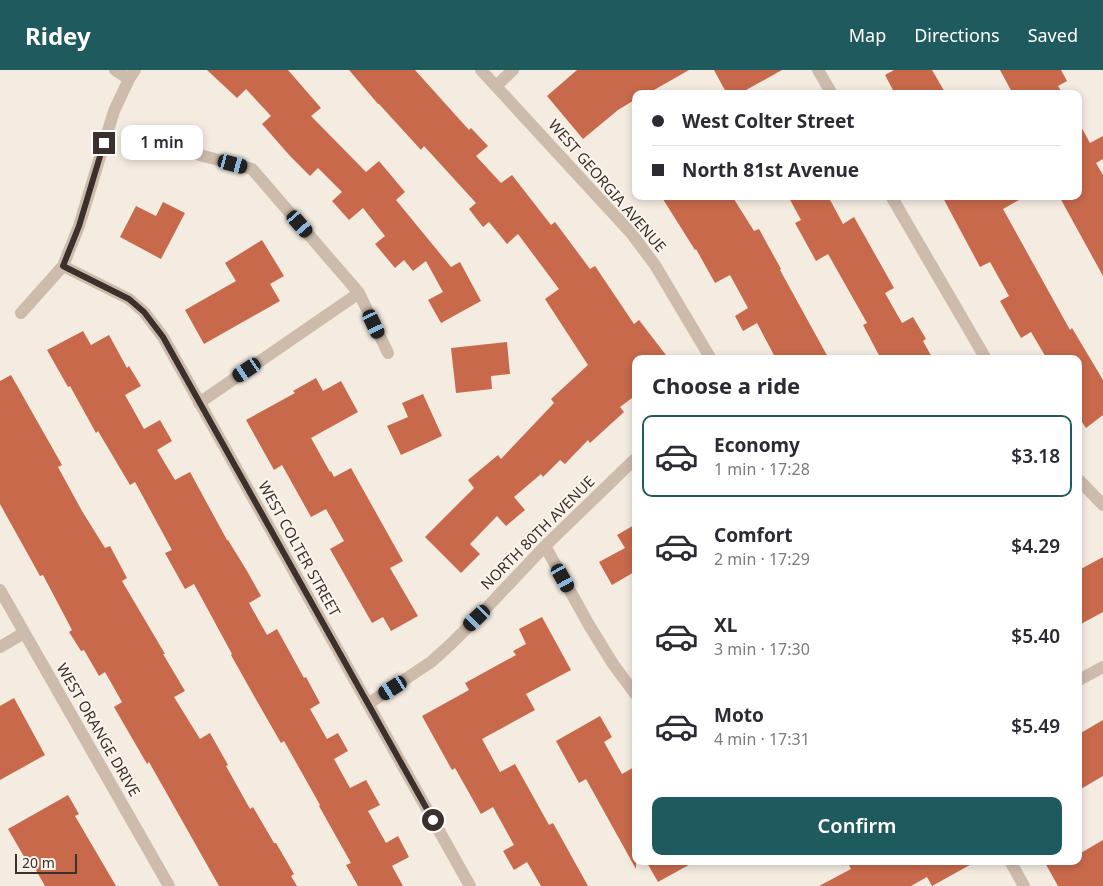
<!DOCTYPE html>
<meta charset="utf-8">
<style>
:root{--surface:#fff;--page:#f2f2f3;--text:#2b2b33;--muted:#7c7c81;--line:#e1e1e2;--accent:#1f5a5e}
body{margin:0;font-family:"Noto Sans",sans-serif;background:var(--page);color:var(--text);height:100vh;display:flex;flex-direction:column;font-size:19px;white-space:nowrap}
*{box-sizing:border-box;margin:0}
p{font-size:16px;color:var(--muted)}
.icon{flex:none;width:28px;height:28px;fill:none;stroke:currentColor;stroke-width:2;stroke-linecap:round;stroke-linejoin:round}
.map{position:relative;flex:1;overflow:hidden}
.drawer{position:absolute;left:632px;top:285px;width:450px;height:510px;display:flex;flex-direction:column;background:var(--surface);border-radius:10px;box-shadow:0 2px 8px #0003}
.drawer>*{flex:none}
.guide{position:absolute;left:632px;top:20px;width:450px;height:110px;border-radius:10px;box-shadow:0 2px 8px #0003;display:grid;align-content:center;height:110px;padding:0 20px;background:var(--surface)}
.scale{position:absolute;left:15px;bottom:12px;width:62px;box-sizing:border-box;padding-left:5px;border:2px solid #3b302b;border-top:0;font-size:14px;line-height:18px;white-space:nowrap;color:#3b302b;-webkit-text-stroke:4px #fbf5ee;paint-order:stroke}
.end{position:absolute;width:22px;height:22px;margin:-11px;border:6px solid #3b302b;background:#fff;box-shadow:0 0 0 2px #fff}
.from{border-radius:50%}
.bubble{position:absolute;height:35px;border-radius:10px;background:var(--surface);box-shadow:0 2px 8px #0003;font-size:16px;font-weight:600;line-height:35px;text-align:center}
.car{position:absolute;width:15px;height:30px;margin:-15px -8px;border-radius:6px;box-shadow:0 0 4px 1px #0007;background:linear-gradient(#222 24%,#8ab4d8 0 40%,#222 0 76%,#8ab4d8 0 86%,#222 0)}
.guide b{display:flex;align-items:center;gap:18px;height:48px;font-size:19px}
.guide b+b{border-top:1px solid var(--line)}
.guide i{width:12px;height:12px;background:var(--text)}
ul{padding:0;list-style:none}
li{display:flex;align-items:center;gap:15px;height:82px;margin:0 10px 8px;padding:0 10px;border:2px solid transparent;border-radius:10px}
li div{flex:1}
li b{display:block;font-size:19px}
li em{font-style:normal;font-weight:600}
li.on{border-color:var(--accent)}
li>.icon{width:45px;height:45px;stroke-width:1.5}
h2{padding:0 20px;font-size:22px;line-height:60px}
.button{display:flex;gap:10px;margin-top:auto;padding:10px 20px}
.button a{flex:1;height:58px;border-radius:10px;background:var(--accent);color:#fff;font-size:20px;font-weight:600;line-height:58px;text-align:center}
header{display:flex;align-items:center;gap:30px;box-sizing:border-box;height:70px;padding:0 25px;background:var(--accent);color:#fff}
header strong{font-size:24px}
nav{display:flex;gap:28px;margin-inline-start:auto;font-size:18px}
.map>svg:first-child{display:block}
.building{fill:#c8694b}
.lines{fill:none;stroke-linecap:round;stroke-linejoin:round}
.minor{stroke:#cdbbac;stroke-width:12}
.route{stroke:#3b302b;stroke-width:6}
.labels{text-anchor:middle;stroke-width:4;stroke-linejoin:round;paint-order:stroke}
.street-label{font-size:15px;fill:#3b302b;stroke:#fbf5ee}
</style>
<header>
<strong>Ridey</strong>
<nav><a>Map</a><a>Directions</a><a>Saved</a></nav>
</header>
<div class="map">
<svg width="1103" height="816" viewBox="0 0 1103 816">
<rect width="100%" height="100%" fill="#f4ebe1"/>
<path class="building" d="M207,0H288L321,38L311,46L366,102L379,91L405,122L396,130L451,197L460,192L481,231L441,253L428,230L443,222L426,191L413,201L404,190L395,198L375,174L385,166L363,138L349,150L332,131L342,122L318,98L310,106L290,86L262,54L271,46L246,19L237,28Z
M349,0H415L469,60L471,58L488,76L476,86L501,113L512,105L551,155L555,152L590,199L595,196L634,254L639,250L669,289H636V325L620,337L624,342L590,373L588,370L565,394L560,390L543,407L541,404L514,427L525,440L506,456L497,446L470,474L480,484L461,503L425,467L468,424L469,425L468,424L474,418L468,410L498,385L501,389L554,333L551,329L588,295L545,229L559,219L518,164L507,174L489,152L483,157L469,139L476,133L424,76L421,80L379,34H378Z
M577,0H689L647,24H636V29L618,40L583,69L547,26Z
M714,0H782L739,24H727Z
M894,0H932L946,24H895L885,5Z
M1000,0H1061L1067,11L1058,16L1063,24H1013Z
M1079,53L1090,73L1103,66V89L1096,93L1103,105V206L1059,126H1079Z
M661,126H732L754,161L759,159L781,199L780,200L829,289H776L757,253L743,261L735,246L748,238L730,205L715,213L696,179L695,180Z
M788,126H828L843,154L854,147L894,218L885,223L902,253L913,247L926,269L923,271L933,289H881L863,255L867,253L828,184L816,191L795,153L801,150Z
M942,126H1026L1003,139L1070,260L1072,258L1103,310V345L1086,358L1079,348V289H1047L1031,262L1021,268L1000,231L1009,226L990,192L980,197Z
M163,132L185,143L161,189L120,167L136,136L156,146Z
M262,170L284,206L270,214L280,231L204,274L185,240L236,211L225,193Z
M83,261L91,275L109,265L127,298L129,296L141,316L125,325L144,359L160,350L172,371L157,380L175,410L190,402L227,470H228L247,501L261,526L249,533L267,565L277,559L304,608L306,607L320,633L310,639L327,669L338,663L348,681L334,689L350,718L366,710L380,735L368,741L386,773L398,766L409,787L392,796L403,816H358L346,795L351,793L319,736L320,735L284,671L281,673L254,626L231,585L232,584L194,514L185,519L165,483L172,480L135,412L130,415L98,361L96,363L70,316L68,317L47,280Z
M507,272L510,304L491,306L492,319L456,323L451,278Z
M11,305L62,395L58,397L82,441L105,478L110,476L127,508L122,511L165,584H163L185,621L174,627L200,669L210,663L228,695L226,696L250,739L253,737L274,773H276L294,804L291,806L297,816H219L149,692L147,694L114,637L122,632L105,602L99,606L84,580L81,581L69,562L72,560L43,505L40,506L0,434V311Z
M316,308L323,321L341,311L358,342L311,368L330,402L331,401L334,407L351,398L403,491L390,498L418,546L391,561L383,547L372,553L330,479L344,471L326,439L311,447L282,395L274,400L246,350L295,323L293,321Z
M423,324L442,366L401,385L387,356L408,347L402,333Z
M636,454V501L612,515L599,492L625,478L617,465Z
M1103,487V542L1079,555V500Z
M542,547L571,600L526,624L535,640L482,669L500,702L515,694L549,755L553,753L588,816H541L527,792L514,800L503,781L514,775L493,737L481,744L455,698L452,700L422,646L469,620L465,613L516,585L513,581L526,574L519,559Z
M14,628L45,685L0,710V636Z
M600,646L612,667L604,672L622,704L636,696V799L586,709L579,713L556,671Z
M1103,650V706L1079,720V664Z
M68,725L79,744L75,746L116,816H45L29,788L26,790L8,759Z
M1103,770V816H1058L1044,791H1079V784Z
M646,791H696L658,812Z
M847,791H977L932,816L927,807L911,816H819L851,799Z"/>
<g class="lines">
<path class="minor" d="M115,0L129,9
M481,0L631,163L655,195L711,289
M818,0L832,24
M496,16L513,0
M196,84L252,99L359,223L388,283
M891,126L986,289
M63,196L129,229L144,242L163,267L368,634L470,816
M21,243L63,196L79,156L114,41L129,9L135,0
M199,333L359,223
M1079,410L1103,435
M545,476L589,555L613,594L636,625
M0,520L169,816
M0,577L24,563
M1079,610L1103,597
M368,634L431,592L451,574L477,548L545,476L636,388
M1010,791L1024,816"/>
</g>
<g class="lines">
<path class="route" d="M104,73L79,156L63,196L129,229L144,242L163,267L433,750"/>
</g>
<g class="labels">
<g class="street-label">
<text transform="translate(607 116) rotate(49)" y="5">WEST GEORGIA AVENUE</text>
<text transform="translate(538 463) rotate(-45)" y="5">NORTH 80TH AVENUE</text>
<text transform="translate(299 479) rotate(61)" y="5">WEST COLTER STREET</text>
<text transform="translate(98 660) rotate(60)" y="5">WEST ORANGE DRIVE</text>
</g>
</g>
</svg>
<div class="scale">20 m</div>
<i class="end from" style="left:433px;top:750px"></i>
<i class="end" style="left:104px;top:73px"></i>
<div class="bubble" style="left:121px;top:55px;width:82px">1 min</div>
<i class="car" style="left:233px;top:94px;rotate:105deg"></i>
<i class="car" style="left:300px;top:154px;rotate:139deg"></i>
<i class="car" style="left:374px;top:254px;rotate:155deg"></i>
<i class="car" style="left:247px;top:300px;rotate:236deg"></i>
<i class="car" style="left:563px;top:508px;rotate:151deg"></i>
<i class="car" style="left:477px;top:548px;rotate:226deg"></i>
<i class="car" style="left:393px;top:618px;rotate:237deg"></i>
<div class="guide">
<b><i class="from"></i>West Colter Street</b>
<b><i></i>North 81st Avenue</b>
</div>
<section class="drawer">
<h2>Choose a ride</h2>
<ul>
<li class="on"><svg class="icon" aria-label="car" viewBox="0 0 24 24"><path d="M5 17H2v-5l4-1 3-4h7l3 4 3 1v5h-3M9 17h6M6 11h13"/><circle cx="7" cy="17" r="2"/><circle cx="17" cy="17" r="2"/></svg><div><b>Economy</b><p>1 min · 17:28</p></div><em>$3.18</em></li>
<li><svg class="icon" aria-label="car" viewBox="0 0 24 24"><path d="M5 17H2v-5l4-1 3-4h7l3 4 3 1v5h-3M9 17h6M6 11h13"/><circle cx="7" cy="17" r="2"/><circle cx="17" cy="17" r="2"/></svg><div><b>Comfort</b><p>2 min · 17:29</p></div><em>$4.29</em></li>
<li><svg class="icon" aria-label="car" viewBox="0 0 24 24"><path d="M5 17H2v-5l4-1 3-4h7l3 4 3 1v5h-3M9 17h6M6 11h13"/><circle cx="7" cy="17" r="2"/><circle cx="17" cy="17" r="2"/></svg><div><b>XL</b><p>3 min · 17:30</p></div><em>$5.40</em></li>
<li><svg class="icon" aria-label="car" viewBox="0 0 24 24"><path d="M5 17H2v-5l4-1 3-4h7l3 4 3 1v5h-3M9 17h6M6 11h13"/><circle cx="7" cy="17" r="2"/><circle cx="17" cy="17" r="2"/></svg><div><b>Moto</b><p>4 min · 17:31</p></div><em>$5.49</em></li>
</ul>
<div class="button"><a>Confirm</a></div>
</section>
</div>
